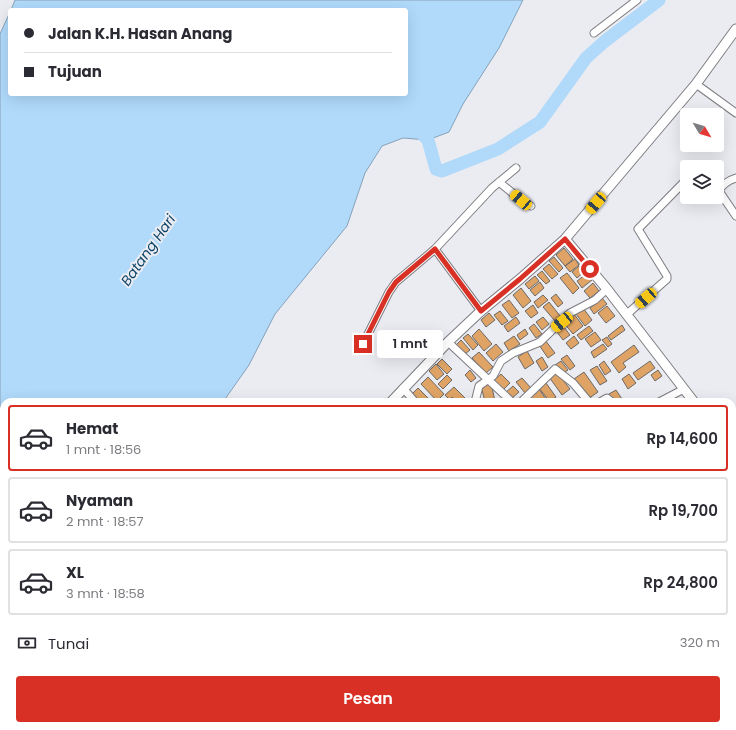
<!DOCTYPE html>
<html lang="id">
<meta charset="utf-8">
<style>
:root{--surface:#fff;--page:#f7f7f7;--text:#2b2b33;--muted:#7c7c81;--line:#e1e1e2;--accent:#d93025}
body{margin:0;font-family:Poppins,sans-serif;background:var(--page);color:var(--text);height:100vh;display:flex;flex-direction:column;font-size:15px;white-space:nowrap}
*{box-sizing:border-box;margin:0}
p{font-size:13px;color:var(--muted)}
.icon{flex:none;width:22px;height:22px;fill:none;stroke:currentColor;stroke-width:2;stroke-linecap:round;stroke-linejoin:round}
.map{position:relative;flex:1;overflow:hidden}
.details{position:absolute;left:0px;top:398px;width:736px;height:332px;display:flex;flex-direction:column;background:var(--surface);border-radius:12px 12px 0 0;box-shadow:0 4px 16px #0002}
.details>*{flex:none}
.banner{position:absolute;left:8px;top:8px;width:400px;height:88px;border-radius:4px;box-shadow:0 4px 16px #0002;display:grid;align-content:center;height:88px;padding:0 16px;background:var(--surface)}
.needle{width:26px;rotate:128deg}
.fabs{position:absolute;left:680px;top:108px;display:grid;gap:8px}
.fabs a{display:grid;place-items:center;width:44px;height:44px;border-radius:4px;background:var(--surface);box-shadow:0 4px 16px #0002;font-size:20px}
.end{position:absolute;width:18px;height:18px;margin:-9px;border:5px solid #d93025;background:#fff;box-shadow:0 0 0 2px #fff}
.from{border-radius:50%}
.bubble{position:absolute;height:28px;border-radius:4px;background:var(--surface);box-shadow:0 4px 16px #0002;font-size:13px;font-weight:600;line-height:28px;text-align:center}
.car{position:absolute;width:12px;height:24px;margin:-12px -6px;border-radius:5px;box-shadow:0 0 3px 1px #0007;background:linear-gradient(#f5c518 24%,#345 0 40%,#f5c518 0 76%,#345 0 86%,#f5c518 0)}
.banner b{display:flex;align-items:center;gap:14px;height:38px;font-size:15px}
.banner b+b{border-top:1px solid var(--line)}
.banner i{width:10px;height:10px;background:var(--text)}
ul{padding:7px 0 0;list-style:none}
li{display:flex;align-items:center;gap:12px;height:66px;margin:0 8px 6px;padding:0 8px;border:2px solid var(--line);border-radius:4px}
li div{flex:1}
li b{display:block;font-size:15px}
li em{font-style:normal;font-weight:600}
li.on{border-color:var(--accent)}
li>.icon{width:36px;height:36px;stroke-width:1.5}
.pay{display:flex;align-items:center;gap:10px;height:44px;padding:0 16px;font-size:15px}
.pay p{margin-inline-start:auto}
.button{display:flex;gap:8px;margin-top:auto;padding:8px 16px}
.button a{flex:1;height:46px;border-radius:4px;background:var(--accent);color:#fff;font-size:16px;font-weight:600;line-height:46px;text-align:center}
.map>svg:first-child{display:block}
.water{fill:#b0d9fa;stroke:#86a2ba}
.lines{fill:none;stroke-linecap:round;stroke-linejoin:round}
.river{stroke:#b0d9fa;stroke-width:13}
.building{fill:#dfa465;stroke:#6d6966}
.street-casing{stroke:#7c7c81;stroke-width:9}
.secondary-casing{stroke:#7c7c81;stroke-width:11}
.street{stroke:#fff;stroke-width:7}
.secondary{stroke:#fff;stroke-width:9}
.route{stroke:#d93025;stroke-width:5}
.labels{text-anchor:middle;stroke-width:4;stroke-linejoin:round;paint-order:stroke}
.water-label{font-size:14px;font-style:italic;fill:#0e4468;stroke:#ebecf2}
</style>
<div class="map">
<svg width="736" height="730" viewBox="0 0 736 730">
<rect width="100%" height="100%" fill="#ebecf2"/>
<path class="water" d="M15,0H523L499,48L463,104L449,132L428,140L403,138L382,146L365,173L347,226L275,314L249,365L223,402H4V689L0,694V34L10,12V94H406V10H11Z"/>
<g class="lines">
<path class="river" d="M416,127L428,140L436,169L442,171L498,149L540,122L586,58L605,41L659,0
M732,580L736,576
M671,730L674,726"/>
</g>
<path class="building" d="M564,248L573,259L565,266L556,255Z
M554,257L563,268L559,272L549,261Z
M575,259L579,265L570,272L565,266Z
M549,264L558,274L552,279L543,269Z
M579,266L584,272L577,278L572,272Z
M542,271L550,281L546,284L537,275Z
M567,273L579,288L573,294L560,278Z
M586,274L592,280L582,288L577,281Z
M535,276L539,281L529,289L525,284Z
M540,282L544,288L535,296L530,290Z
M593,283L599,291L590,298L584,291Z
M521,288L531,301L523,308L513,295Z
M556,294L563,303L558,307L551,298Z
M543,295L548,300L538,308L534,302Z
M602,298L607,304L594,314L590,308Z
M509,300L519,313L512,318L502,305Z
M549,302L561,317L555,321L543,307Z
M533,305L538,313L531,318L525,311Z
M607,306L615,316L606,323L598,313Z
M583,308L592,320L585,326L576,314Z
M500,311L508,321L502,325L494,315Z
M489,313L495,320L486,327L481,320Z
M574,314L583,326L573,334L563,322Z
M516,317L520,323L508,332L504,326Z
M543,317L549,324L542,330L536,322Z
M534,324L542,334L536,338L529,328Z
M622,325L625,330L611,340L608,336Z
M589,326L593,331L581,340L577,335Z
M564,327L570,335L563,340L557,332Z
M479,329L492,344L484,351L472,336Z
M525,329L528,334L520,340L517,335Z
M595,332L601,340L591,347L585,339Z
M468,334L478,345L473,350L463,338Z
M514,336L520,344L509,351L504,343Z
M574,336L579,343L571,349L566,343Z
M607,337L612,344L608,347L602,340Z
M461,340L470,350L464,355L455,346Z
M545,340L555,353L548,358L539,345Z
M496,344L503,352L493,361L486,353Z
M603,344L607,349L594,358L591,352Z
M634,345L639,352L623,363L626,367L619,373L611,362Z
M527,351L534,363L525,369L518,357Z
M479,352L493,367L486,373L472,358Z
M567,355L575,366L570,370L561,359Z
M542,357L548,367L542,371L536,361Z
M442,359L452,369L447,374L437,364Z
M561,361L568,370L562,374L555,365Z
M604,361L611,371L605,375L599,365Z
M650,361L655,368L638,380L633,373Z
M436,364L444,374L437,380L429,371Z
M597,366L607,381L600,385L590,370Z
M470,370L476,378L471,382L465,375Z
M658,370L662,376L655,381L651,375Z
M556,371L570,389L562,395L549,377Z
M584,372L598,392L588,399L574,379Z
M501,374L510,383L503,390L494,380Z
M629,374L636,383L628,389L622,379Z
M447,375L452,380L443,389L438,384Z
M428,377L444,394L437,401L421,384Z
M522,378L531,388L525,393L516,382Z
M491,383L495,401L485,402L481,386Z
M546,383L556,397L550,402L539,388Z
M513,386L519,392L511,399L505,393Z
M454,387L469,402H457L452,397L450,400L445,395Z
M418,388L432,402H417L411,395Z
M539,389L548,402H535L530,396Z
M616,390L624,402H614L609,394Z
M736,491V502L732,504V493Z
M736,506V520L732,522V508Z
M37,726H48L51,730H40Z
M108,726H113L115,730H104L103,728Z
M119,726H132L133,730H121Z
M140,726H151L153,730H142Z
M158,726H169L170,730H159Z
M252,726H262L263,730H252Z
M280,726H287L288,729L281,730Z
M288,726H298V728L290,730Z
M304,726H307L308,730H300L299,728Z
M312,726H322L323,730H314Z
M367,726L368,730H357L365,726Z
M447,726H453L455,730H445L444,727Z
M475,726H478L479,730H467Z
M481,726H491L492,729L483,730Z
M496,726H511L513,730H498Z"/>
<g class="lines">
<defs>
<path id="street" d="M594,33L637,0
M696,84L736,113
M736,178C729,180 722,185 719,191L736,216
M499,182L521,200L531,206
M481,311L435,249L492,188L516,168
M626,315L667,279V276L638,229L687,179
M448,342L512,402
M363,344L389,292L396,282L435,249
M403,388L415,402
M475,402L479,386L493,376L501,361L513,353L540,342L570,313L595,300L607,289
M521,402L555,369L573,383L589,402
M600,402L607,398L612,402
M659,402L684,389
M732,445L736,442
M732,523L736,521
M58,726L61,730
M115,726L116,730
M265,726L266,730
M354,726L355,730
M458,726L460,730
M515,726L518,730
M414,730L425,726"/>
<path id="secondary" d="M565,239L607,289L694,402
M391,402L448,342L481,311L520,279L565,239L696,84L736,29
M732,451L736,456
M732,688L736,684
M0,713L4,709
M692,730L696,726"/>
</defs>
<use href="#street" class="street-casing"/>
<use href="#secondary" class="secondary-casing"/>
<use href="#street" class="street"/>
<use href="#secondary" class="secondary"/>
</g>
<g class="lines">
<path class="route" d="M363,344L389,292L396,282L435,249L481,311L520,279L565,239L590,269"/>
</g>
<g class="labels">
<g class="water-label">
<text transform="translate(148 250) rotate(-55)" y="5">Batang Hari</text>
</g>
</g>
</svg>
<div class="fabs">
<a><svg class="needle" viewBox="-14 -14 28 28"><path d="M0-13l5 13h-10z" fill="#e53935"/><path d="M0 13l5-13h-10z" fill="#7c7c81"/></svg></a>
<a><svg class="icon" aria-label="layers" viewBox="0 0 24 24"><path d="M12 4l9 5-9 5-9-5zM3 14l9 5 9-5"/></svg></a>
</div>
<i class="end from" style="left:590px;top:269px"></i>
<i class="end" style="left:363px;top:344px"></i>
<div class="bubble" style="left:377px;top:330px;width:66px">1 mnt</div>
<i class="car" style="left:521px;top:200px;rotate:310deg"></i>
<i class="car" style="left:596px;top:203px;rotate:220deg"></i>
<i class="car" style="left:646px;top:298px;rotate:229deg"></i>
<i class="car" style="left:562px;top:322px;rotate:231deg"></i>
<div class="banner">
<b><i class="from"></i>Jalan K.H. Hasan Anang</b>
<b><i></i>Tujuan</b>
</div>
<section class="details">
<ul>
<li class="on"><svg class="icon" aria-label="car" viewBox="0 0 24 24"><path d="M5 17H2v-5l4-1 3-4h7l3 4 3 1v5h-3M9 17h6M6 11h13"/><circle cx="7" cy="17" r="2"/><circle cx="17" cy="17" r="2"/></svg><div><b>Hemat</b><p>1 mnt · 18:56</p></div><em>Rp 14,600</em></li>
<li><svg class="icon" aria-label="car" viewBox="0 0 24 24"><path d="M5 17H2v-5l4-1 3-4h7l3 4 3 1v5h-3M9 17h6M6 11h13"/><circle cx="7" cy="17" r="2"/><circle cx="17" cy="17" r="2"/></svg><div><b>Nyaman</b><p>2 mnt · 18:57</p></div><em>Rp 19,700</em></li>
<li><svg class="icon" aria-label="car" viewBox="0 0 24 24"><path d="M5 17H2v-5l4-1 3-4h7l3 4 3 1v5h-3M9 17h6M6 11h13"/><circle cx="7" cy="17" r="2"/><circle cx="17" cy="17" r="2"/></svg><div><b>XL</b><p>3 mnt · 18:58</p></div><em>Rp 24,800</em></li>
</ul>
<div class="pay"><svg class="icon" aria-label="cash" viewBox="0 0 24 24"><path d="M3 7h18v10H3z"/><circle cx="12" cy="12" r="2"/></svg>Tunai<p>320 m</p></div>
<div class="button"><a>Pesan</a></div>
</section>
</div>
